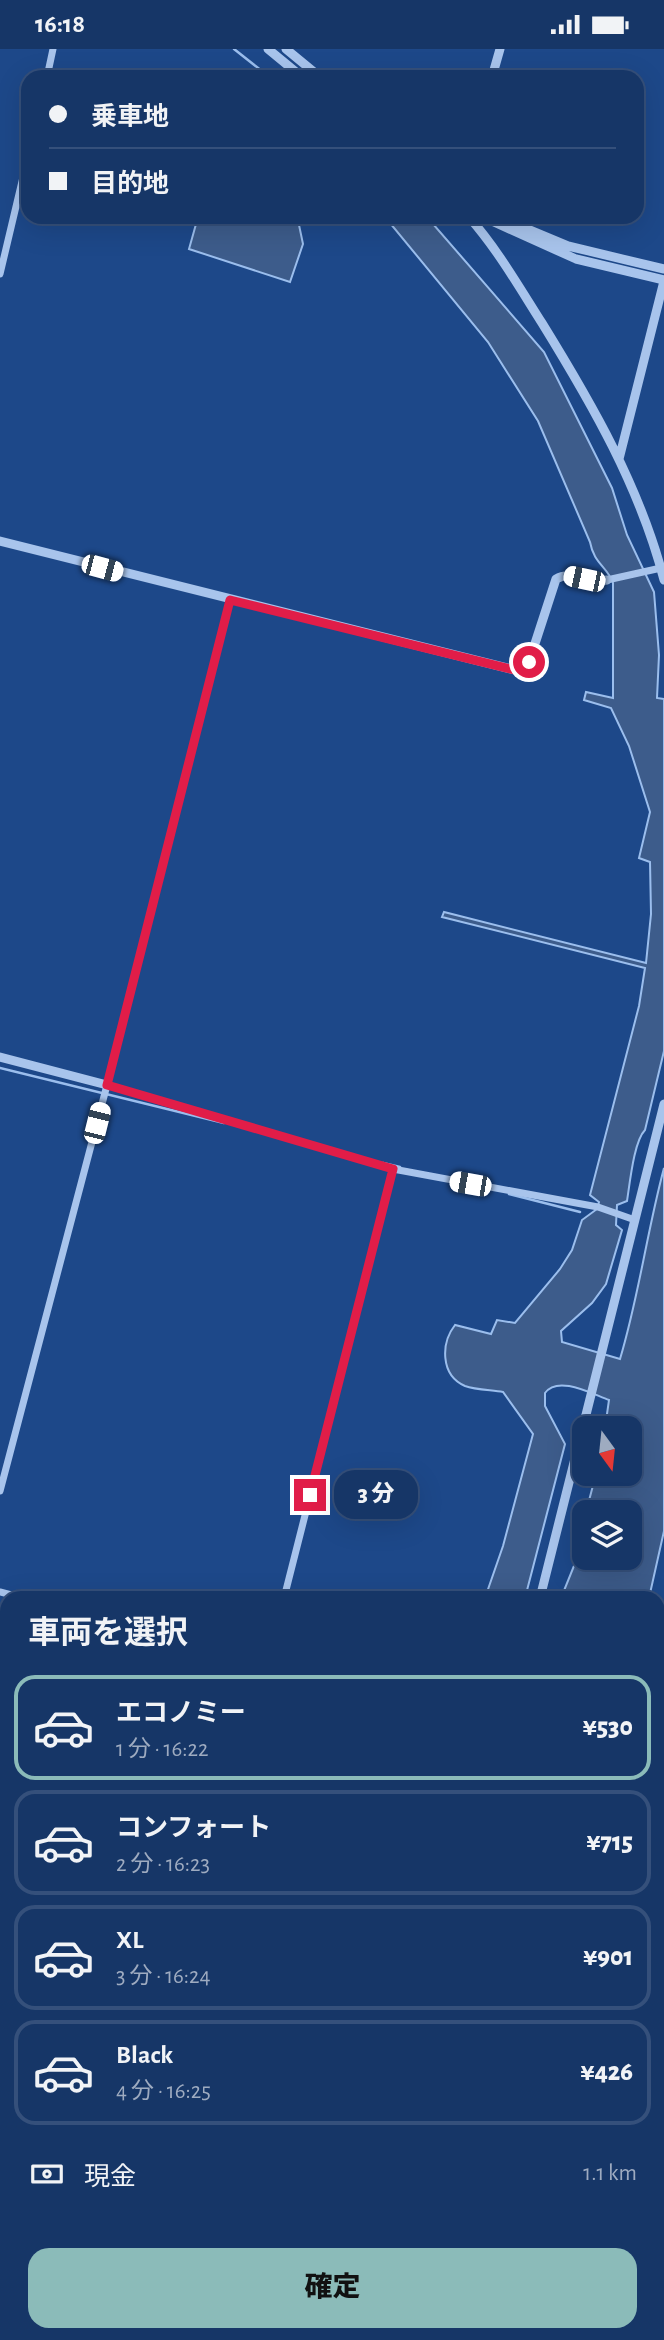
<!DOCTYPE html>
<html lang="ja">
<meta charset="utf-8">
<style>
:root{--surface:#163667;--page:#1f3e6d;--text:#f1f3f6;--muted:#9eabc0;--line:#35507b;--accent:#8bbbb9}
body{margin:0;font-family:"Alegreya Sans","Noto Sans JP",sans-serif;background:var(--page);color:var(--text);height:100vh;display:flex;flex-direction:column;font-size:26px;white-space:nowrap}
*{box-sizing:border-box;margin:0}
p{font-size:23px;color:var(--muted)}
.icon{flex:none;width:38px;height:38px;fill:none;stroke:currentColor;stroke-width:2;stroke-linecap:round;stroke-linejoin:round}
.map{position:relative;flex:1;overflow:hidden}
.panel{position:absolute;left:0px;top:1542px;width:665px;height:751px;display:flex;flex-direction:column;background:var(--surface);border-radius:21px 21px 0 0;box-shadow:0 7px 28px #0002,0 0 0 2px var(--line)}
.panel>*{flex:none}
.guide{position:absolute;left:21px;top:21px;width:623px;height:154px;border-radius:21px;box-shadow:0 7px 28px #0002,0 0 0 2px var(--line);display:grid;align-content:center;height:154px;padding:0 28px;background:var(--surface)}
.needle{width:46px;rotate:165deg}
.tools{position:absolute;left:572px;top:1367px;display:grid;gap:14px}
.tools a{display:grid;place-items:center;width:70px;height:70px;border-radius:14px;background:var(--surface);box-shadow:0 7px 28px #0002,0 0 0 2px var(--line);font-size:35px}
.end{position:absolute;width:32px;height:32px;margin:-16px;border:9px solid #e11d48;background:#fff;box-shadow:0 0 0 4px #fff}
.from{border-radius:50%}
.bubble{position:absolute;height:49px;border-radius:21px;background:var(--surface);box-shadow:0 7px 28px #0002,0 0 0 2px var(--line);font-size:23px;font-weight:800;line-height:49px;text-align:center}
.car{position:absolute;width:21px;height:42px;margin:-21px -10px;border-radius:9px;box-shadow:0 0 5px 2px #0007;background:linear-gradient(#fff 24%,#345 0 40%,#fff 0 76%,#345 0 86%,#fff 0)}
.guide b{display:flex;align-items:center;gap:24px;height:66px;font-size:26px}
.guide b+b{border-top:2px solid var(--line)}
.guide i{width:18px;height:18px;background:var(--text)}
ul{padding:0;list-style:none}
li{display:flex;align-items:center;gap:21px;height:105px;margin:0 14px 10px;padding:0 14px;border:4px solid var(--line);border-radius:21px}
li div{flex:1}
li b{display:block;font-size:26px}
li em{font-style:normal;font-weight:800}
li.active{border-color:var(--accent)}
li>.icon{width:63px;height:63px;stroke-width:1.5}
h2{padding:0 28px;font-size:32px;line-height:84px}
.pay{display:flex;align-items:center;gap:18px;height:77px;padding:0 28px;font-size:26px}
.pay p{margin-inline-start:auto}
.action{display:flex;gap:14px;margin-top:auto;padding:14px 28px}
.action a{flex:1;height:80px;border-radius:21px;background:var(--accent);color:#111;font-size:28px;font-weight:800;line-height:80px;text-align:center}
.status{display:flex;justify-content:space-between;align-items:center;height:49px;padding:0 35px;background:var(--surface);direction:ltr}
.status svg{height:19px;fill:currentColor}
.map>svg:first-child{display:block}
.green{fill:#3161a7}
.water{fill:#3d5c8b;stroke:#9bbeed;stroke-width:2}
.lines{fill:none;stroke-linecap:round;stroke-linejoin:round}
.stream{stroke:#9bbeed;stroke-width:2.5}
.minor{stroke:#a8c4ec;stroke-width:7}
.tertiary{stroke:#a8c4ec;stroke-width:9}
.route{stroke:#e11d48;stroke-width:9}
</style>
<div class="status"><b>16:18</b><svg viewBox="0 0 49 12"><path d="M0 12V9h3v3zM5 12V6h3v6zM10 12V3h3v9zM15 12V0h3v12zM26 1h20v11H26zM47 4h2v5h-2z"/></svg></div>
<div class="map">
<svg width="664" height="2291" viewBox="0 0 664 2291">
<rect width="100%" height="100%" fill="#1d4889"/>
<path class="green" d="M664,1641V2127L658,2126V1667Z"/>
<path class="water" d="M198,168H305L299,176L303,195L290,233L189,200Z
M385,168H427L544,303L612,439L627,486L654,543L659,606L657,649L664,650V1002L645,1081C634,1092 630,1133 627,1152L617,1156L616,1176L622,1181L606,1235L592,1254L561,1282L562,1293L620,1310C639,1247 647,1182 664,1119V1482L649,1549H561L576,1512L584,1472V1508H630V1463H586L596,1425L630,1424V1379H605L609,1351C592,1345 558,1326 545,1344V1357L565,1395L525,1549H485L503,1497L533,1385L503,1343C492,1341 476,1341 465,1337C440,1326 441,1294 455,1276L491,1285L497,1271L515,1274L560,1220L572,1201L582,1171L597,1160L599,1153L590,1146L639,957L645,919L442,868L444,863L646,914L651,865L650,813L639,809L650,763L629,697L611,659L584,651L586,643L613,649V534C607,517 594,515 590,493L538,372L488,293Z
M658,2261L664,2262V2291H373V2286H658Z"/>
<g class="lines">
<path class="stream" d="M234,0L267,26
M0,1019L224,1074
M383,1114L400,1118
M509,1145L580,1163
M0,2062L7,2064
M0,2118L7,2119"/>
<path class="minor" d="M47,28L53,0
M0,225L28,107
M607,531L661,519
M107,1036L393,1120L598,1158L635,1171
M0,1442L107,1036L230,551
M0,1543L23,1549
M284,1549L393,1120
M658,2237L664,2238
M106,2291L107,2286"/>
<path class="tertiary" d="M268,0L302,28
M286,0L320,28
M492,28L500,0
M469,168C498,201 519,238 542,274C592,355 640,438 664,531
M483,168L576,210L664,231
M499,168L568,197L664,220
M619,410L664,232
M0,492L523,623L529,613L556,530C570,521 591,534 607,531
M0,1008L107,1036
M540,1549L664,1055
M658,1627L664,1600
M0,2046L7,2048
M658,2149L664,2150
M342,2291L344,2286"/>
</g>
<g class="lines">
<path class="route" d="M310,1446L393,1120L107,1036L230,551L523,623L529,613"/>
</g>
</svg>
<div class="tools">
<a><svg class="needle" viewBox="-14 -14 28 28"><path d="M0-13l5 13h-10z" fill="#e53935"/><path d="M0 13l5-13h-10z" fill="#9eabc0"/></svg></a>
<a><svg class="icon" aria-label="layers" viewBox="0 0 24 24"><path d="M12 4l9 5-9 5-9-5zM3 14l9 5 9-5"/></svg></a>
</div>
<i class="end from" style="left:529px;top:613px"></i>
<i class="end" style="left:310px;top:1446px"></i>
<div class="bubble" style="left:334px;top:1421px;width:84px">3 分</div>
<i class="car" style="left:102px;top:519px;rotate:105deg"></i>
<i class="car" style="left:584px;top:530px;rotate:282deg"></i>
<i class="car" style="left:97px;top:1074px;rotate:14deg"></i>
<i class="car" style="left:470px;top:1135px;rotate:280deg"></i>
<div class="guide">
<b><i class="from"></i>乗車地</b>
<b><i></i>目的地</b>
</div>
<section class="panel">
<h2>車両を選択</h2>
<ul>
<li class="active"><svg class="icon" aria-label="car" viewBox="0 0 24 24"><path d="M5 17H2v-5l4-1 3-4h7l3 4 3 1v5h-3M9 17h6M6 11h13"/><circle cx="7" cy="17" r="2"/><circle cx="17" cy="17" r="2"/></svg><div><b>エコノミー</b><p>1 分 · 16:22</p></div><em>¥530</em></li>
<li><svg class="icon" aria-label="car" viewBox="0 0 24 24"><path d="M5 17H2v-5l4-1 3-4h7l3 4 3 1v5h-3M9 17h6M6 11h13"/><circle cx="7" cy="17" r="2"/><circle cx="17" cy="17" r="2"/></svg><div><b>コンフォート</b><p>2 分 · 16:23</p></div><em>¥715</em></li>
<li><svg class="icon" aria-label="car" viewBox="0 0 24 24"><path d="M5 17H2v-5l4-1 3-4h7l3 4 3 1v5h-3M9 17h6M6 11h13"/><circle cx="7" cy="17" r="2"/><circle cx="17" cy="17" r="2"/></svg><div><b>XL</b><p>3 分 · 16:24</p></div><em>¥901</em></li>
<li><svg class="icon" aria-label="car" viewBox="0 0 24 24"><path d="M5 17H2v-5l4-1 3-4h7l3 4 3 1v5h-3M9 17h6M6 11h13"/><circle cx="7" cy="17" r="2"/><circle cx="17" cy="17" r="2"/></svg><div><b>Black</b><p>4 分 · 16:25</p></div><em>¥426</em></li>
</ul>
<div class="pay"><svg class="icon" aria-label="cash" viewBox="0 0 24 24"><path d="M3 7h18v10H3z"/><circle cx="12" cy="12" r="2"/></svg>現金<p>1.1 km</p></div>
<div class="action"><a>確定</a></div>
</section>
</div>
